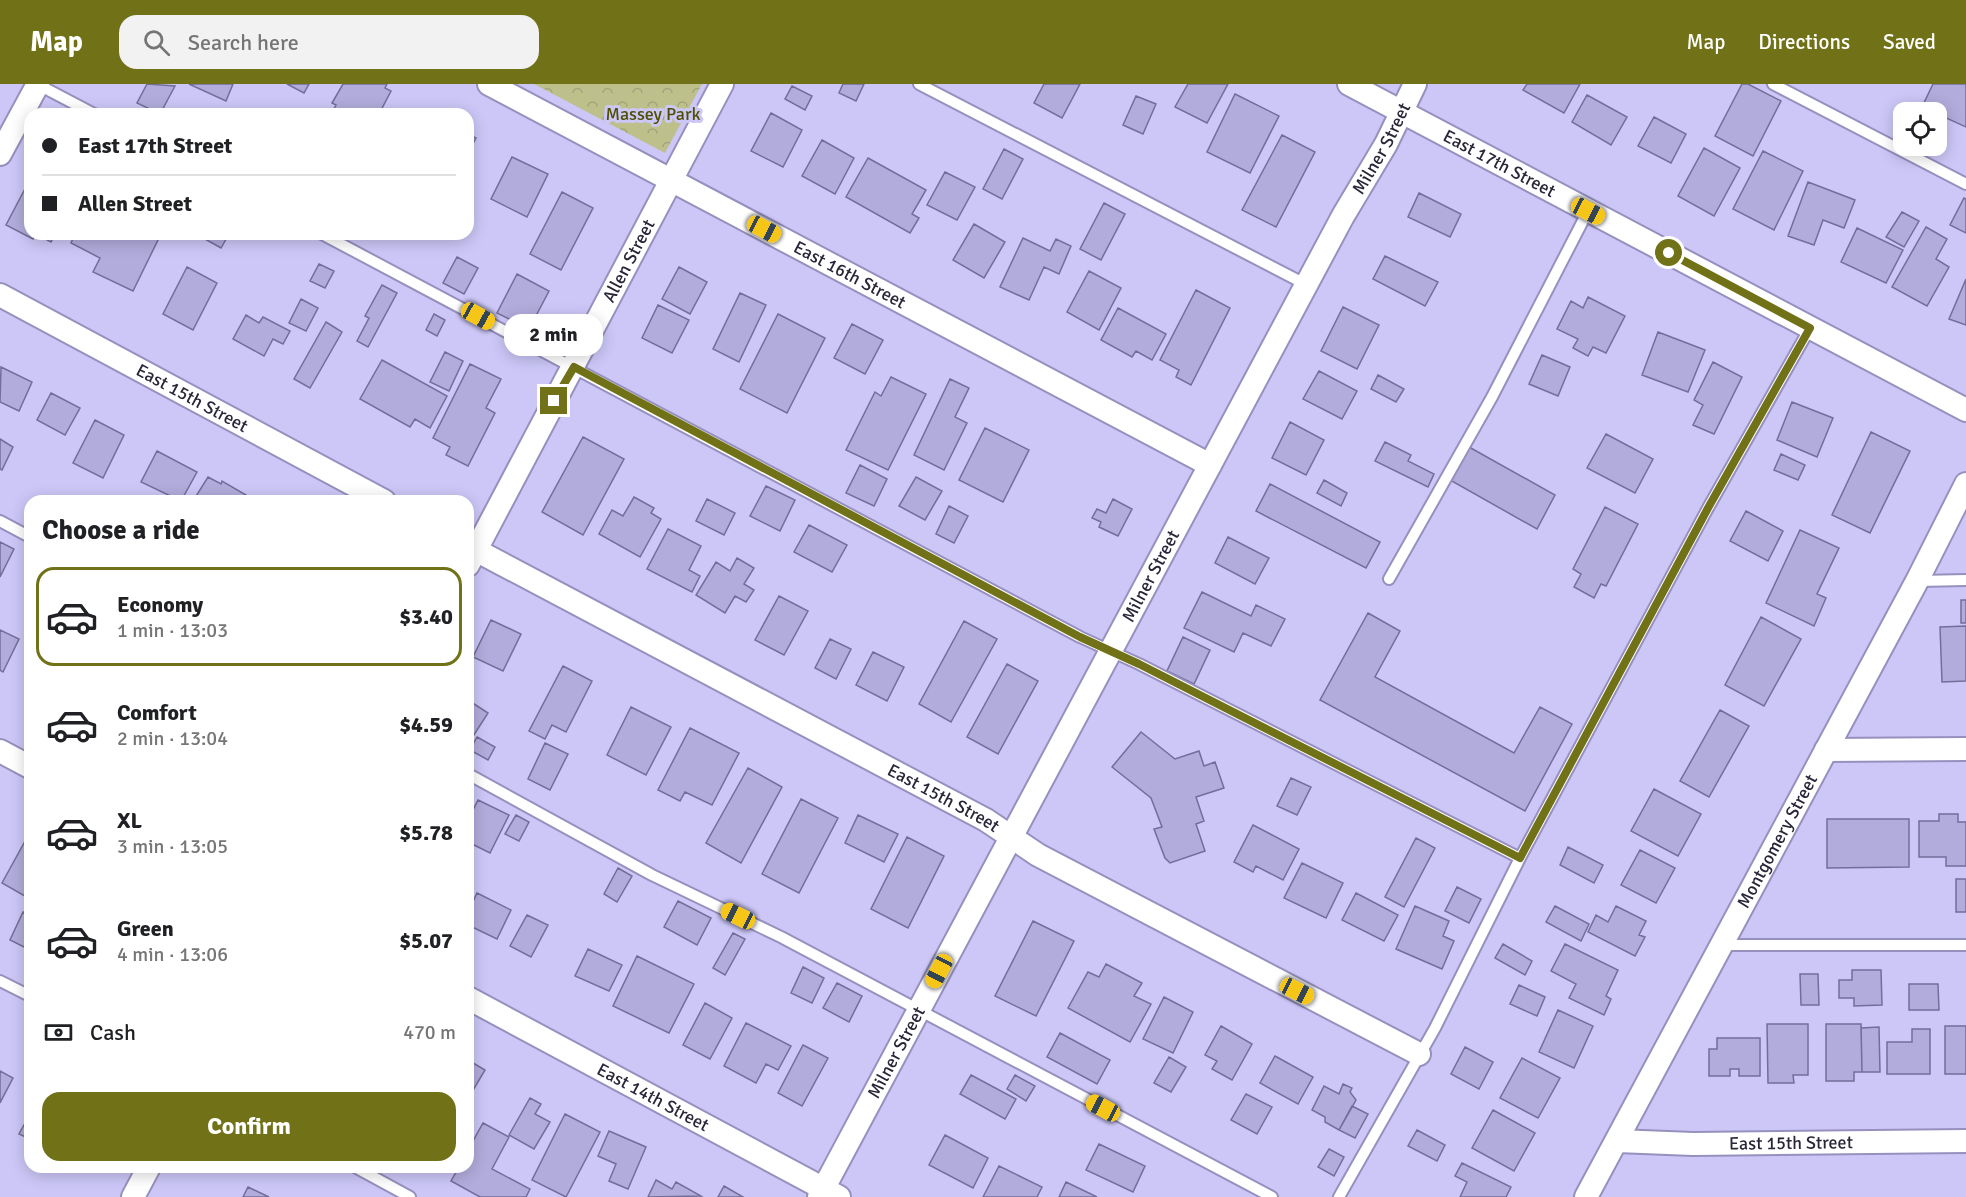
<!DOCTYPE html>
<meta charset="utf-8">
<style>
:root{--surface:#fff;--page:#f2f2f2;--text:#202124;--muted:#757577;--line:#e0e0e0;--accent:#717217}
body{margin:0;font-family:Signika,sans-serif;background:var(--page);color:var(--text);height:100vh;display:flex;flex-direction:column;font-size:22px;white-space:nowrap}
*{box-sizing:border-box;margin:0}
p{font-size:20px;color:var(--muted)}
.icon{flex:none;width:33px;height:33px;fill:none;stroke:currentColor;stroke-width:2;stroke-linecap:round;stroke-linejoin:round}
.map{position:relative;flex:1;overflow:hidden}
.panel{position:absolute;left:24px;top:411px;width:450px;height:678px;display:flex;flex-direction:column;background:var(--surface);border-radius:18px;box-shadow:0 3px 15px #0003}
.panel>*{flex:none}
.hud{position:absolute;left:24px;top:24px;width:450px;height:132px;border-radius:18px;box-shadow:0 3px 15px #0003;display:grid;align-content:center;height:132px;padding:0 18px;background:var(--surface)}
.fabs{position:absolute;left:1893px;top:18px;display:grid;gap:12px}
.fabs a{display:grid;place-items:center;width:54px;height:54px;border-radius:12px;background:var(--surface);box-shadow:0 3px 15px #0003;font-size:30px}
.end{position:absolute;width:27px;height:27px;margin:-14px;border:8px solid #717217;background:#fff;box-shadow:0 0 0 3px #fff}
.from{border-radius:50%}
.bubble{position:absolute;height:42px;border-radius:18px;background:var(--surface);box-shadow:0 3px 15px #0003;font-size:20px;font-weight:700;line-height:42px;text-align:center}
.car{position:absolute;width:18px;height:36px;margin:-18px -9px;border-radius:8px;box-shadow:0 0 4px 2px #0007;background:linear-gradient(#f5c518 24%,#345 0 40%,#f5c518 0 76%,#345 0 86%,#f5c518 0)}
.hud b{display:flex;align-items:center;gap:21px;height:57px;font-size:22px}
.hud b+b{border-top:2px solid var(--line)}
.hud i{width:15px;height:15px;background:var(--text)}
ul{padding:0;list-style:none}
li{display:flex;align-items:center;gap:18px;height:99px;margin:0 12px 9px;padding:0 6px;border:3px solid transparent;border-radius:18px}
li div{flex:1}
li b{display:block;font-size:22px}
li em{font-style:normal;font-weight:700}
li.selected{border-color:var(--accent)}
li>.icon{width:54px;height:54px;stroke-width:1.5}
h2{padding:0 18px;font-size:27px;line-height:72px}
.pay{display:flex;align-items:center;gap:15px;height:66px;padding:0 18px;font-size:22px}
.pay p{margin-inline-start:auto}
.button{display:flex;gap:12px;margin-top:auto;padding:12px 18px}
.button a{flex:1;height:69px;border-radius:18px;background:var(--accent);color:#fff;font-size:24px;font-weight:700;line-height:69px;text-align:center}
header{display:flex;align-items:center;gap:36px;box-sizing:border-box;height:84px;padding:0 30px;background:var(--accent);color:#fff}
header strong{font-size:28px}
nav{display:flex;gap:33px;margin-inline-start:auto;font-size:21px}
.search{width:420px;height:54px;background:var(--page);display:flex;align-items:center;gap:15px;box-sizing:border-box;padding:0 21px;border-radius:18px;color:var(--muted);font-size:22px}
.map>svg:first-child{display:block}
.park{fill:url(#park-crowns)}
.building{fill:#b2acdc;stroke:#736d99;stroke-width:1.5}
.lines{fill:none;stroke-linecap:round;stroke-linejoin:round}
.lane-casing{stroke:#9690bf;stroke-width:14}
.street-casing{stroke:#9690bf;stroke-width:26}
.lane{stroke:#fff;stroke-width:10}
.street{stroke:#fff;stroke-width:22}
.route{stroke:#717217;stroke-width:8}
.labels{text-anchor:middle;stroke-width:6;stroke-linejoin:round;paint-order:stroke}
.park-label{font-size:18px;fill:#4e4f03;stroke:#ccc7f7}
.street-label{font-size:18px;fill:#292639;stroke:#ccc7f7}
</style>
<header>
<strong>Map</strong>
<div class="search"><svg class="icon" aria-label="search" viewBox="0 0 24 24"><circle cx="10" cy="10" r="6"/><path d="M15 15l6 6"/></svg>Search here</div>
<nav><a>Map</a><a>Directions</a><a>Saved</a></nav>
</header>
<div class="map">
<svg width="1966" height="1113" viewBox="0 0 1966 1113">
<defs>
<pattern id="park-crowns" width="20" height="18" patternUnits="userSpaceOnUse" patternTransform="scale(1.5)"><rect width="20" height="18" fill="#bdc08b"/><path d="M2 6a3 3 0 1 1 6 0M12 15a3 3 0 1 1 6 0" fill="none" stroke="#a2a579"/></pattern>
</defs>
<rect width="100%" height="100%" fill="#ccc7f7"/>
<path class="park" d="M534,0H702L665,69Z"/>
<path class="building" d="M147,0L175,2L160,30L137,19Z
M189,0H233L226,17Z
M287,0H309L304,9Z
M343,0H387L385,4L391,7L379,30H331L336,21L332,19Z
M843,0H864L856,17L839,9Z
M1044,0H1080L1062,34L1034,19Z
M1188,0H1228L1207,39L1175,23Z
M1527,0H1580L1564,29L1523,6Z
M1742,0H1748L1781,17L1753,72L1715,52Z
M1933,0H1966V43L1922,23Z
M792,2L812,12L805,26L785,15Z
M1235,10L1279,32L1250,89L1207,68Z
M1587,11L1627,33L1611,61L1572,38Z
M1136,12L1156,20L1143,50L1123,41Z
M771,29L802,46L783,83L751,67Z
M1654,33L1686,50L1671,79L1638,62Z
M468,50L476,54L468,69Z
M1282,51L1315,68L1276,143L1242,126Z
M822,56L854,74L835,110L802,92Z
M1704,64L1740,84L1714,132L1678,112Z
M1004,65L1023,75L1002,115L983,105Z
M1763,67L1803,87L1774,146L1733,125Z
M512,73L548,90L527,133L491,115Z
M868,74L926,106L912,130L919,134L910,149L846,113Z
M945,88L975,103L957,136L927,121Z
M1808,98L1855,116L1844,144L1823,136L1814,161L1788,152Z
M27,101L30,103V150H36L33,155L6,141Z
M562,108L593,124L561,186L530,170Z
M1419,109L1461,130L1450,153L1408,133Z
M1964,114L1966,115V149L1950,141Z
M1104,119L1125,130L1101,176L1080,165Z
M1902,128L1919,137L1904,163L1886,153Z
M974,140L1005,158L984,194L953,176Z
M1926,143L1947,155L1936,175L1949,183L1927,222L1892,203Z
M1857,144L1903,166L1886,199L1841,178Z
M36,150H55L51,158Z
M75,150H146L158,156L133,207L93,188L100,174L71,159Z
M196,150H229L221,164Z
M1023,154L1050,167L1056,155L1071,162L1059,190L1044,183L1029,216L1000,203Z
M1385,172L1438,198L1425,222L1373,195Z
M457,173L478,184L464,210L443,199Z
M319,180L334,187L325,204L310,197Z
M187,183L217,199L193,246L163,230Z
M679,183L707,198L690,230L662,215Z
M1089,187L1121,204L1099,246L1067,228Z
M517,190L549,207L529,245L497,229Z
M1966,195V241L1949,235Z
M382,201L397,209L368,263L357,257L369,234L365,232Z
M1196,206L1230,224L1191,301L1176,293L1179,286L1160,276Z
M740,209L766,221L739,278L713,265Z
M1588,213L1625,232L1606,269L1593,263L1588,272L1573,264L1578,255L1557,245L1571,217L1583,224Z
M301,215L318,224L306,247L289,239Z
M658,221L689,236L672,269L642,254Z
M1343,223L1379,241L1357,285L1321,267Z
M1118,224L1166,250L1152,276L1136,267L1132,273L1101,256Z
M434,230L445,236L437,252L426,246Z
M778,230L825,254L787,329L740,305Z
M246,231L259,239L263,233L290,247L283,260L273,255L264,272L233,255Z
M326,238L342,248L310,304L294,295Z
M852,240L883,256L865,290L834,274Z
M1658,248L1705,266L1688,308L1642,291Z
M445,268L463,277L449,307L430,298Z
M1542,271L1570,283L1558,312L1529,300Z
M382,276L447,312L430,344L415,335L410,343L360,315Z
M1713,278L1742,293L1714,350L1693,341L1703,321L1694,316Z
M470,280L501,295L486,324L495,329L468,382L446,371L450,363L433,354Z
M1,283L32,298L19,327L0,318Z
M1319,287L1357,307L1342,335L1303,315Z
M1378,291L1404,305L1396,318L1371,305Z
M891,293L926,310L888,386L846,366L875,308L881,312Z
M950,295L969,304L955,333L967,339L944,386L914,371Z
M51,309L80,324L65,351L37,336Z
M1792,318L1833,334L1817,373L1777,356Z
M95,336L124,351L103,394L73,379Z
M1290,338L1324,356L1306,391L1272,374Z
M985,344L1029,366L1003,418L959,396Z
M1871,348L1910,367L1870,449L1832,431Z
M1606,350L1653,375L1635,409L1587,384Z
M583,353L624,375L583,451L542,428Z
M0,355L13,363L2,386L0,385Z
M1385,358L1411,371L1408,377L1434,390L1428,403L1375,377Z
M1469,363L1555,411L1537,445L1450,396Z
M157,367L197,388L181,417L141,398Z
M1781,370L1805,381L1798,396L1774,386Z
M860,381L887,395L874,422L846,409Z
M208,393L221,400L222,397L246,411L242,417H193Z
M916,393L942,407L925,436L899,422Z
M1324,396L1347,409L1341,422L1317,409Z
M1270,400L1380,458L1366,484L1256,427Z
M766,402L795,416L780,447L750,432Z
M634,413L654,424L651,429L661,435L640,473L599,450L612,426L623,432Z
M707,415L735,429L724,451L696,437Z
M1113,415L1132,425L1118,452L1099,443L1101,438L1092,434L1097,425L1106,429Z
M949,422L968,432L954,459L936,450Z
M1605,423L1638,440L1606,502L1601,500L1594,514L1574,503L1581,490L1573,485Z
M1746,427L1783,447L1768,477L1730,457Z
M809,441L847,461L832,488L794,468Z
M668,445L701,462L689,486L700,492L692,508L647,485Z
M1800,446L1839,464L1817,510L1826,514L1814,542L1766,519Z
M1228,453L1269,474L1255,500L1215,479Z
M0,458L14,465L0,493Z
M737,474L754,484L744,500L754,506L746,518L735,512L725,529L696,511L716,478L730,487Z
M1202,508L1251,532L1256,521L1285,535L1271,562L1243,549L1234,568L1184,544Z
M779,512L808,527L784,571L755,556Z
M1961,516H1966V539H1961Z
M1368,529L1400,547L1375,593L1514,669L1540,623L1572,640L1525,727L1320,616Z
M1761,533L1801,555L1764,622L1725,601Z
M491,536L521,550L503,587L473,573Z
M964,537L997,555L951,638L919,620Z
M1966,542V597L1942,598L1940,543Z
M0,546L19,555L3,588L0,586Z
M1183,553L1210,566L1194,600L1167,587Z
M830,555L851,565L836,595L815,584Z
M873,568L904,583L887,617L856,601Z
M1007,580L1038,597L998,670L967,653Z
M563,582L592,597L566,648L552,641L545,655L529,647Z
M468,616L488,629L472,654L468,651Z
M631,623L671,643L646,691L607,671Z
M1720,626L1749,642L1709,713L1680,697Z
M690,644L739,669L712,721L685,708L680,717L658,706Z
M1141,648L1175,675L1199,667L1204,682L1215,678L1224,704L1196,713L1204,737L1196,740L1205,767L1170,779L1165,774L1154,745L1162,743L1151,714L1112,683Z
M477,653L495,663L488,676L470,666Z
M545,659L568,670L550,706L528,695Z
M748,684L782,703L741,779L706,759Z
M1291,694L1311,703L1297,731L1277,722Z
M1654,705L1701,730L1678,772L1631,747Z
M801,715L838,734L799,809L762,790Z
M478,716L509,731L490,769L468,758V736Z
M1939,730H1958V738H1966V782H1946V773H1919V737H1939Z
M516,731L529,738L519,757L505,750Z
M858,731L898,750L884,778L845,759Z
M1827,735H1909V783L1827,784Z
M1253,741L1299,765L1283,796L1256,782L1253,788L1234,778Z
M29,750H30V815L2,799Z
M907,753L944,772L908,844L871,825Z
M1416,754L1435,764L1404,823L1385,813Z
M1568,763L1603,781L1594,799L1560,781Z
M1640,766L1675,784L1656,819L1621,801Z
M1302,779L1343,799L1326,834L1284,814Z
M618,784L632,792L617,818L604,810Z
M1956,795H1966V828H1956Z
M1457,803L1481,815L1469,839L1445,827Z
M477,809L511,826L497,855L468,841V828Z
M1356,809L1398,831L1384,857L1342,836Z
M678,817L711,834L697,861L664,843Z
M1415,822L1449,837L1443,852L1454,857L1442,885L1396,865Z
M1555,822L1589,840L1581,857L1546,838Z
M1616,822L1646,837L1639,851L1645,853L1635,872L1588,848L1596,831L1608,838Z
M23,828L30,832V855L26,864L10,856Z
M527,831L548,841L531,873L510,862Z
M1033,837L1074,857L1036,932L995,912Z
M733,849L745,855L725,891L713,884Z
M1503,860L1532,877L1525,891L1495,874Z
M1565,860L1618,886L1606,912L1611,915L1604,931L1569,914L1576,900L1551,887Z
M588,865L622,881L609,907L575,892Z
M637,872L694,900L669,949L613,922Z
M1106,880L1142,899L1134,912L1151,920L1130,958L1068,924L1088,888L1099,893Z
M803,883L824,894L812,919L791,909Z
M1852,886H1881L1882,921L1854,922V914H1839V896H1852Z
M1800,890H1818L1819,921H1801Z
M837,899L862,912L849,938L823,924Z
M1909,900H1938L1939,926H1909Z
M1519,901L1545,913L1537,932L1510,920Z
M1164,913L1193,928L1173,969L1143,955Z
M705,919L732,934L710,975L683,961Z
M1558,926L1593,942L1574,984L1539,968Z
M746,939L791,962L778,986L766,980L756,999L724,982Z
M1767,940H1808V991H1793L1794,999H1768Z
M1826,940H1861L1862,988H1854V997H1826Z
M1221,942L1252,960L1232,996L1212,985L1217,977L1205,971Z
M1945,942H1966V990H1945Z
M1879,943L1880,988H1862L1861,944Z
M1912,945H1930V990H1887V958H1912Z
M1060,949L1110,976L1097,1000L1047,973Z
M1717,954H1760V992H1739V985H1730V992H1709V965H1717Z
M803,961L828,974L802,1022L778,1009Z
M1465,963L1493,978L1479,1005L1451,990Z
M1275,972L1313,993L1298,1020L1260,999Z
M1169,973L1186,983L1171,1008L1154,999Z
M1522,974L1560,994L1538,1034L1500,1014Z
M468,976L485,986L469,1013L468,1012Z
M0,987L13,994L0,1019Z
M971,991L1016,1015L1005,1035L960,1010Z
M1015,991L1035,1002L1026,1017L1007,1005Z
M1343,1000L1352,1004L1350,1008L1356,1016L1339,1046L1325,1038V1033L1312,1026L1324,1002L1339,1010Z
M1246,1010L1272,1023L1257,1050L1231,1036Z
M530,1014L541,1020L535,1030L550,1038L534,1065L509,1051Z
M1352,1022L1368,1030L1355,1054L1339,1046Z
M1493,1026L1535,1049L1514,1087L1472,1064Z
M30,1030V1055L19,1050Z
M565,1030L600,1048L566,1113L532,1096Z
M483,1039L509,1053L492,1085L530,1105L526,1113H480L451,1097L459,1083H468V1066Z
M1417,1046L1445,1061L1437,1077L1408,1062Z
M609,1047L646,1063L628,1105L609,1097L616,1080L598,1072Z
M945,1051L988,1074L973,1104L929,1081Z
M1099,1060L1145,1082L1133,1108L1086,1086Z
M1329,1065L1344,1073L1334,1092L1318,1083Z
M1462,1079L1511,1103L1506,1113H1460L1467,1098L1455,1092Z
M999,1082L1042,1103L1037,1113H983Z
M656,1096L672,1105L676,1098L701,1112L648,1113Z
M1066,1098L1097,1113H1059Z
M724,1102L743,1113H718Z
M248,1103L269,1113H243Z"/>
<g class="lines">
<defs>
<path id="lane" d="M37,0L94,30
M919,0L1307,201
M1773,0L1966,100
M322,150L1080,553L1139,580L1520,774
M0,437L30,453
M1389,495L1492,313L1588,127
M1918,497L1966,496
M468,690L652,791L781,853L1272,1113
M1721,861H1966
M0,897L30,912
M355,1083L410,1113
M1339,1113L1435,944L1520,774L1708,424L1810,244"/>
<g id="street">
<path id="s1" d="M489,0L1210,381"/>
<path id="s2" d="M1349,0L1966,326"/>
<path d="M0,70L38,0"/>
<path id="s3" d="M0,211L384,417"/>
<path id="s4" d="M468,462L986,736L1038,771L1419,970"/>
<path id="s5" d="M468,481L722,0"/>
<path d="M1826,666L1966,665"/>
<path d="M0,667L30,683"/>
<path id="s6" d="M468,914L839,1113"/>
<path id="s7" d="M1617,1057L1693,1060L1966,1057"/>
<path d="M133,1113L149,1083"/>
<path id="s8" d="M819,1113L1343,132L1386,60L1415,0"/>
<path id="s9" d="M1586,1113L1917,497L1966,400"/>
</g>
</defs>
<use href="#lane" class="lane-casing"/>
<use href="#street" class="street-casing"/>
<use href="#lane" class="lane"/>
<use href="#street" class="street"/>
</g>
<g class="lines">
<path class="route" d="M554,317L574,283L1080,553L1139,580L1520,774L1708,424L1810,244L1669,169"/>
</g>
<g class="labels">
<g class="park-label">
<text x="653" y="36">Massey Park</text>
</g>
<g class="street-label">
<text dy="6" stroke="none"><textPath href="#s8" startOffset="1190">Milner Street</textPath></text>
<text dy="6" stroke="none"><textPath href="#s2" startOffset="170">East 17th Street</textPath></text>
<text dy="6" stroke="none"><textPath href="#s5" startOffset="344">Allen Street</textPath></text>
<text dy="6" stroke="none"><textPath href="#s1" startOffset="408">East 16th Street</textPath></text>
<text dy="6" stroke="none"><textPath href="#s3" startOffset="218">East 15th Street</textPath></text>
<text dy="6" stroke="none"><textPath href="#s8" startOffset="704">Milner Street</textPath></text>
<text dy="6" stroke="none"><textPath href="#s4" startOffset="538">East 15th Street</textPath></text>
<text dy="6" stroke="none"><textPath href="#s9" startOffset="404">Montgomery Street</textPath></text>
<text dy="6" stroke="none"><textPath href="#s8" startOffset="164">Milner Street</textPath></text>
<text dy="6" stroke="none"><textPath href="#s6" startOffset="210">East 14th Street</textPath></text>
<text dy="6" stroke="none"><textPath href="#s7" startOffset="174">East 15th Street</textPath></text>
</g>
</g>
</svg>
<div class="fabs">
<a><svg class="icon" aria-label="locate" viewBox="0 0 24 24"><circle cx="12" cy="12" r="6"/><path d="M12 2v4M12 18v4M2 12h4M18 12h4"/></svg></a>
</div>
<i class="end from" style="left:1669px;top:169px"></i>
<i class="end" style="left:554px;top:317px"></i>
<div class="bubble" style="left:504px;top:230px;width:99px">2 min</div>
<i class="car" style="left:1588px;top:127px;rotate:118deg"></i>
<i class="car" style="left:764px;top:145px;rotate:118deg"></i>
<i class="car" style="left:478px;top:232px;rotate:119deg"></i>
<i class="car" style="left:738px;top:832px;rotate:296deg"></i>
<i class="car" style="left:939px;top:887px;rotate:208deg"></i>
<i class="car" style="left:1297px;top:907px;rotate:117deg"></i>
<i class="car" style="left:1103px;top:1024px;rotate:298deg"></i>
<div class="hud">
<b><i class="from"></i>East 17th Street</b>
<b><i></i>Allen Street</b>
</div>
<section class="panel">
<h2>Choose a ride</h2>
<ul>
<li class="selected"><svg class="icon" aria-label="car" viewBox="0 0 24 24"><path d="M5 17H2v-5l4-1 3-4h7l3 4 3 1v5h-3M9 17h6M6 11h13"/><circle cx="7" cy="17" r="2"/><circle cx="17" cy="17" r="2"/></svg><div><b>Economy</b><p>1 min · 13:03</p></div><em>$3.40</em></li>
<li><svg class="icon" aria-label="car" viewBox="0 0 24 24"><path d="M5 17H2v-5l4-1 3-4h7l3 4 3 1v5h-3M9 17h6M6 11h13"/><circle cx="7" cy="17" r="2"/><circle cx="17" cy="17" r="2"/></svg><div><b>Comfort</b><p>2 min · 13:04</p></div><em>$4.59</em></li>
<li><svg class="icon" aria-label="car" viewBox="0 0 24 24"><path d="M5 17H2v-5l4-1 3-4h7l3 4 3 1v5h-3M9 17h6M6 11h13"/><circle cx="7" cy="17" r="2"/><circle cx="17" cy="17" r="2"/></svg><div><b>XL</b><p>3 min · 13:05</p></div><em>$5.78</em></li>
<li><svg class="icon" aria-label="car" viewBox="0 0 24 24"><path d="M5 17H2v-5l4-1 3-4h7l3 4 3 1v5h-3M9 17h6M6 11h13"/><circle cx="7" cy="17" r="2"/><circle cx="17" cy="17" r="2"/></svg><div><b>Green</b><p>4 min · 13:06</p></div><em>$5.07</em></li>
</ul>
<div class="pay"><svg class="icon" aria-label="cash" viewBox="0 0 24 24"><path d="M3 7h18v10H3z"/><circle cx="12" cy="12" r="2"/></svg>Cash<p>470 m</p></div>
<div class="button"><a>Confirm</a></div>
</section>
</div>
